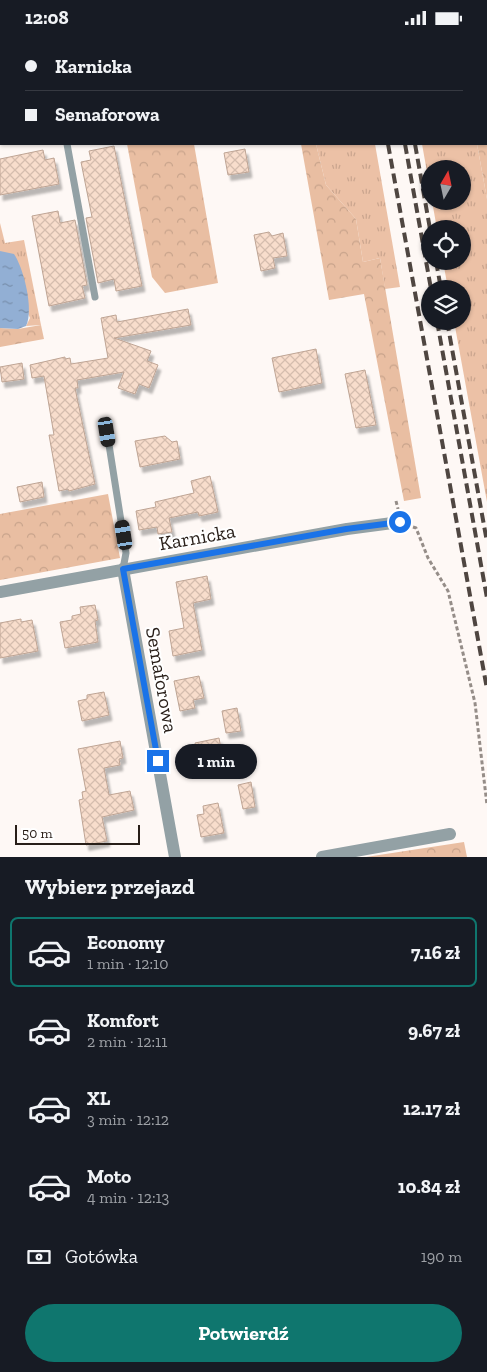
<!DOCTYPE html>
<html lang="pl">
<meta charset="utf-8">
<style>
:root{--surface:#171b24;--page:#20242c;--text:#f1f3f6;--muted:#9ea1a6;--line:#363941;--accent:#0f766e}
body{margin:0;font-family:"Zilla Slab",serif;background:var(--page);color:var(--text);height:100vh;display:flex;flex-direction:column;font-size:19px;white-space:nowrap}
*{box-sizing:border-box;margin:0}
p{font-size:16px;color:var(--muted)}
.icon{flex:none;width:28px;height:28px;fill:none;stroke:currentColor;stroke-width:2;stroke-linecap:round;stroke-linejoin:round}
.map{position:relative;height:822px;overflow:hidden}
.panel{display:flex;flex-direction:column;background:var(--surface);flex:1}
.panel>*{flex:none}
.top-card{position:absolute;left:0px;top:0px;width:488px;height:110px;box-shadow:0 1px 4px #0004;display:grid;align-content:center;height:110px;padding:0 25px;background:var(--surface)}
.needle{width:32px;rotate:9deg}
.buttons{position:absolute;left:421px;top:125px;display:grid;gap:10px}
.buttons a{display:grid;place-items:center;width:50px;height:50px;border-radius:50%;background:var(--surface);box-shadow:0 1px 4px #0004;font-size:25px}
.scale{position:absolute;left:15px;bottom:12px;width:125px;box-sizing:border-box;padding-left:5px;border:2px solid #281e18;border-top:0;font-size:14px;line-height:18px;white-space:nowrap;color:#281e18;-webkit-text-stroke:4px #fff;paint-order:stroke}
.end{position:absolute;width:22px;height:22px;margin:-11px;border:6px solid #1a73e8;background:#fff;box-shadow:0 0 0 2px #fff}
.from{border-radius:50%}
.bubble{position:absolute;height:35px;border-radius:18px;background:var(--surface);box-shadow:0 1px 4px #0004;font-size:16px;font-weight:700;line-height:35px;text-align:center}
.car{position:absolute;width:15px;height:30px;margin:-15px -8px;border-radius:6px;box-shadow:0 0 4px 1px #0007;background:linear-gradient(#222 24%,#8ab4d8 0 40%,#222 0 76%,#8ab4d8 0 86%,#222 0)}
.top-card b{display:flex;align-items:center;gap:18px;height:48px;font-size:19px}
.top-card b+b{border-top:1px solid var(--line)}
.top-card i{width:12px;height:12px;background:var(--text)}
ul{padding:0;list-style:none}
li{display:flex;align-items:center;gap:15px;height:70px;margin:0 10px 8px;padding:0 15px;border:2px solid transparent;border-radius:8px}
li div{flex:1}
li b{display:block;font-size:19px}
li em{font-style:normal;font-weight:700}
li.current{border-color:var(--accent)}
li>.icon{width:45px;height:45px;stroke-width:1.5}
h2{padding:0 25px;font-size:22px;line-height:60px}
.pay{display:flex;align-items:center;gap:12px;height:55px;padding:0 25px;font-size:19px}
.pay p{margin-inline-start:auto}
.cta{display:flex;gap:10px;margin-top:auto;padding:10px 25px}
.cta a{flex:1;height:58px;border-radius:30px;background:var(--accent);color:#fff;font-size:20px;font-weight:700;line-height:58px;text-align:center}
.status{display:flex;justify-content:space-between;align-items:center;height:35px;padding:0 25px;background:var(--surface);direction:ltr}
.status svg{height:14px;fill:currentColor}
.map>svg:first-child{display:block}
.grass{fill:url(#grass-tufts)}
.forest{fill:url(#forest-crowns)}
.water{fill:url(#water-ripples)}
.building{fill:url(#building-cross-hatch);stroke:#bea494;filter:url(#shadow)}
.lines{fill:none;stroke-linecap:round;stroke-linejoin:round}
.path{stroke:#958d88;stroke-width:3;stroke-dasharray:4 2.5;stroke-linecap:butt}
.lane{stroke:#93a1a5;stroke-width:7}
.street{stroke:#93a1a5;stroke-width:12}
.rail{stroke:#4f4641;stroke-width:4;stroke-dasharray:10 5;stroke-linecap:butt}
.route{stroke:#1a73e8;stroke-width:6}
.labels{text-anchor:middle;stroke-width:4;stroke-linejoin:round;paint-order:stroke}
.street-label{font-size:20px;fill:#281e18;stroke:#fff}
</style>
<div class="status"><b>12:08</b><svg viewBox="0 0 49 12"><path d="M0 12V9h3v3zM5 12V6h3v6zM10 12V3h3v9zM15 12V0h3v12zM26 1h20v11H26zM47 4h2v5h-2z"/></svg></div>
<div class="map">
<svg width="487" height="822" viewBox="0 0 487 822">
<defs>
<pattern id="grass-tufts" width="24" height="20" patternUnits="userSpaceOnUse" patternTransform="scale(1.25)"><rect width="24" height="20" fill="#ecc1a6"/><path d="M3 7l-1-3M5 7V3M7 7l1-3M15 17l-1-3M17 17v-4M19 17l1-3" fill="none" stroke="#caa58e"/></pattern>
<pattern id="forest-crowns" width="20" height="18" patternUnits="userSpaceOnUse" patternTransform="scale(1.25)"><rect width="20" height="18" fill="#e9bea2"/><path d="M2 6a3 3 0 1 1 6 0M12 15a3 3 0 1 1 6 0" fill="none" stroke="#c8a38b"/></pattern>
<pattern id="water-ripples" width="26" height="14" patternUnits="userSpaceOnUse" patternTransform="scale(1.25)"><rect width="26" height="14" fill="#92afd4"/><path d="M2 4q2-2 4 0t4 0M15 11q2-2 4 0t4 0" fill="none" stroke="#778eab"/></pattern>
<pattern id="building-cross-hatch" width="8" height="8" patternUnits="userSpaceOnUse" patternTransform="scale(1.25)"><rect width="8" height="8" fill="#f8ddcc"/><path d="M0 0l8 8M0 8l8-8" fill="none" stroke="#d5bdae"/></pattern>
<filter id="shadow"><feDropShadow dx="3" dy="5.5" stdDeviation="1" flood-color="#0004"/></filter>
</defs>
<rect width="100%" height="100%" fill="#fef8f5"/>
<path class="grass" d="M316,109H375L400,252L385,254L380,223L363,227L356,184L326,150Z
M422,109H477L487,164V467L454,286H462V254H448L443,226H462V194H437L432,166H462V134H430V154Z
M0,188L5,208L24,205L41,290L26,291L30,283L0,216Z"/>
<path class="forest" d="M456,0H487V164L477,109H486V1Z
M127,109H194L218,248L165,258L152,242Z
M301,109H316L326,150L356,184L363,227L380,223L421,463L404,466L364,259L329,265Z
M41,290L44,304L0,312V293L18,294Z
M108,459L120,523L0,545V479Z
M464,807L467,822H366Z"/>
<path class="water" d="M0,216L14,219C24,234 34,275 26,291L18,294L0,293Z"/>
<path class="building" d="M114,111L142,251L116,256L114,244L98,248L86,183L92,182L81,127L91,125L89,116Z
M245,114L249,137L228,140L224,118Z
M43,115L45,125L54,123L59,149L0,160V124Z
M58,176L60,188L75,185L87,250L82,251L85,263L49,271L32,181Z
M269,197L272,201L283,198L287,221L273,223L275,233L261,236L254,200Z
M188,274L191,290L114,303L151,316L147,326L158,330L149,353L139,349L135,359L118,353L124,337L77,345L78,353H75L95,449L69,456L68,454L59,456L49,400H54L44,341L32,343L30,330L65,322V324L70,323L71,329L108,323L101,283L116,280L117,287Z
M316,314L322,348L279,357L272,323Z
M22,328L24,344L2,347L0,332Z
M365,335L376,390L356,393L345,339Z
M165,401L172,407L177,406L180,424L140,432L135,406Z
M210,441L218,477L199,481L198,477L169,483L172,497L158,499L157,492L139,495L136,476L156,472L155,467L194,458L191,446Z
M42,447L44,462L20,467L17,452Z
M207,541L211,564L193,568L202,615L173,621L169,596L184,593L176,547Z
M95,570L98,585L95,586L98,607L65,613L60,587L72,585V581L81,579L80,572Z
M21,584V587L32,585L38,616L0,623V588Z
M199,641L204,663L193,665L195,673L180,676L174,646Z
M104,657L109,680L82,686L78,666L87,664V660Z
M237,673L241,696L226,698L222,676Z
M219,703L224,729L200,734L195,708Z
M120,706L123,723L119,724L120,730L104,733L109,760L130,756L134,775L102,782L107,806L86,810L79,765L83,764L82,757L86,756L78,714Z
M251,747L255,772L243,774L238,750Z
M218,768L224,798L201,802L197,780L204,779L203,771Z"/>
<g class="lines">
<path class="path" d="M396,466L398,474
M413,492L416,493L428,523L448,556L475,668L487,770"/>
<path class="lane" d="M67,109L95,262
M107,397L126,518L123,534"/>
<path class="street" d="M0,96H1
M123,534L175,822
M0,557L347,494L400,487
M322,822L450,799"/>
<path class="rail" d="M368,0L369,1
M385,0V1
M395,0V1
M388,109L487,654
M405,109L431,254
M415,109L430,194
M436,226L441,254
M437,286L487,563
M447,286L487,507"/>
</g>
<g class="lines">
<path class="route" d="M158,726L123,534L346,494L400,487"/>
</g>
<g class="labels">
<g class="street-label">
<text transform="translate(197 502) rotate(-10)" y="7">Karnicka</text>
<text transform="translate(162 645) rotate(80)" y="7">Semaforowa</text>
</g>
</g>
</svg>
<div class="buttons">
<a><svg class="needle" viewBox="-14 -14 28 28"><path d="M0-13l5 13h-10z" fill="#e53935"/><path d="M0 13l5-13h-10z" fill="#9ea1a6"/></svg></a>
<a><svg class="icon" aria-label="locate" viewBox="0 0 24 24"><circle cx="12" cy="12" r="6"/><path d="M12 2v4M12 18v4M2 12h4M18 12h4"/></svg></a>
<a><svg class="icon" aria-label="layers" viewBox="0 0 24 24"><path d="M12 4l9 5-9 5-9-5zM3 14l9 5 9-5"/></svg></a>
</div>
<div class="scale">50 m</div>
<i class="end from" style="left:400px;top:487px"></i>
<i class="end" style="left:158px;top:726px"></i>
<div class="bubble" style="left:175px;top:709px;width:82px">1 min</div>
<i class="car" style="left:107px;top:397px;rotate:171deg"></i>
<i class="car" style="left:124px;top:500px;rotate:351deg"></i>
<div class="top-card">
<b><i class="from"></i>Karnicka</b>
<b><i></i>Semaforowa</b>
</div>
</div>
<section class="panel">
<h2>Wybierz przejazd</h2>
<ul>
<li class="current"><svg class="icon" aria-label="car" viewBox="0 0 24 24"><path d="M5 17H2v-5l4-1 3-4h7l3 4 3 1v5h-3M9 17h6M6 11h13"/><circle cx="7" cy="17" r="2"/><circle cx="17" cy="17" r="2"/></svg><div><b>Economy</b><p>1 min · 12:10</p></div><em>7.16 zł</em></li>
<li><svg class="icon" aria-label="car" viewBox="0 0 24 24"><path d="M5 17H2v-5l4-1 3-4h7l3 4 3 1v5h-3M9 17h6M6 11h13"/><circle cx="7" cy="17" r="2"/><circle cx="17" cy="17" r="2"/></svg><div><b>Komfort</b><p>2 min · 12:11</p></div><em>9.67 zł</em></li>
<li><svg class="icon" aria-label="car" viewBox="0 0 24 24"><path d="M5 17H2v-5l4-1 3-4h7l3 4 3 1v5h-3M9 17h6M6 11h13"/><circle cx="7" cy="17" r="2"/><circle cx="17" cy="17" r="2"/></svg><div><b>XL</b><p>3 min · 12:12</p></div><em>12.17 zł</em></li>
<li><svg class="icon" aria-label="car" viewBox="0 0 24 24"><path d="M5 17H2v-5l4-1 3-4h7l3 4 3 1v5h-3M9 17h6M6 11h13"/><circle cx="7" cy="17" r="2"/><circle cx="17" cy="17" r="2"/></svg><div><b>Moto</b><p>4 min · 12:13</p></div><em>10.84 zł</em></li>
</ul>
<div class="pay"><svg class="icon" aria-label="cash" viewBox="0 0 24 24"><path d="M3 7h18v10H3z"/><circle cx="12" cy="12" r="2"/></svg>Gotówka<p>190 m</p></div>
<div class="cta"><a>Potwierdź</a></div>
</section>
